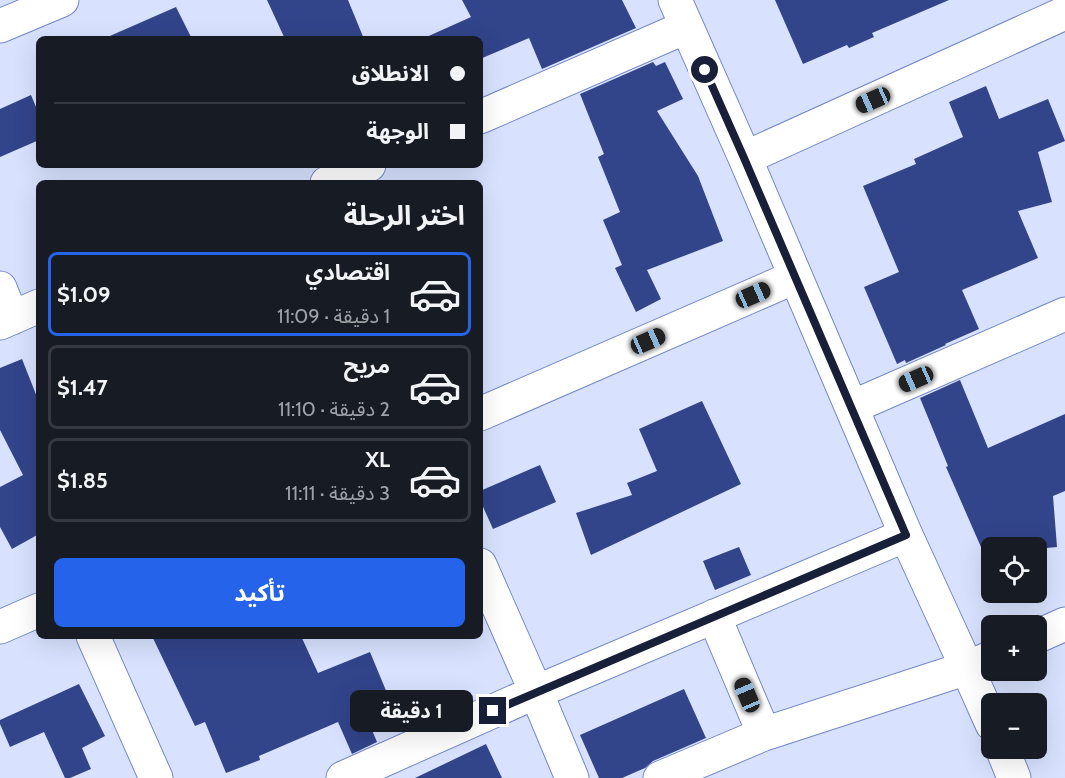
<!DOCTYPE html>
<html lang="ar">
<meta charset="utf-8">
<style>
:root{--surface:#171b24;--page:#20242c;--text:#f1f3f6;--muted:#9ea1a6;--line:#363941;--accent:#2563eb}
body{margin:0;font-family:Cabin,"Noto Sans Arabic",sans-serif;background:var(--page);color:var(--text);direction:rtl;height:100vh;display:flex;flex-direction:column;font-size:22px;white-space:nowrap}
*{box-sizing:border-box;margin:0}
p{font-size:20px;color:var(--muted)}
.icon{flex:none;width:33px;height:33px;fill:none;stroke:currentColor;stroke-width:2;stroke-linecap:round;stroke-linejoin:round}
.map{position:relative;flex:1;overflow:hidden;direction:ltr}
.drawer{position:absolute;left:36px;top:180px;width:447px;height:459px;display:flex;flex-direction:column;background:var(--surface);border-radius:9px;box-shadow:0 6px 24px #0002;direction:rtl}
.drawer>*{flex:none}
.hud{position:absolute;left:36px;top:36px;width:447px;height:132px;border-radius:9px;box-shadow:0 6px 24px #0002;direction:rtl;display:grid;align-content:center;height:132px;padding:0 18px;background:var(--surface)}
.buttons{position:absolute;left:981px;top:537px;display:grid;gap:12px}
.buttons a{display:grid;place-items:center;width:66px;height:66px;border-radius:9px;background:var(--surface);box-shadow:0 6px 24px #0002;font-size:30px}
.end{position:absolute;width:27px;height:27px;margin:-14px;border:8px solid #181f39;background:#fff;box-shadow:0 0 0 3px #fff}
.from{border-radius:50%}
.bubble{position:absolute;height:42px;border-radius:9px;background:var(--surface);box-shadow:0 6px 24px #0002;font-size:20px;font-weight:700;line-height:42px;text-align:center;direction:rtl}
.car{position:absolute;width:18px;height:36px;margin:-18px -9px;border-radius:8px;box-shadow:0 0 4px 2px #0007;background:linear-gradient(#222 24%,#8ab4d8 0 40%,#222 0 76%,#8ab4d8 0 86%,#222 0)}
.hud b{display:flex;align-items:center;gap:21px;height:57px;font-size:22px}
.hud b+b{border-top:2px solid var(--line)}
.hud i{width:15px;height:15px;background:var(--text)}
ul{padding:0;list-style:none}
li{display:flex;align-items:center;gap:18px;height:84px;margin:0 12px 9px;padding:0 6px;border:3px solid var(--line);border-radius:9px}
li div{flex:1}
li b{display:block;font-size:22px}
li em{font-style:normal;font-weight:700}
li.current{border-color:var(--accent)}
li>.icon{width:54px;height:54px;stroke-width:1.5}
h2{padding:0 18px;font-size:27px;line-height:72px}
.action{display:flex;gap:12px;margin-top:auto;padding:12px 18px}
.action a{flex:1;height:69px;border-radius:9px;background:var(--accent);color:#fff;font-size:24px;font-weight:700;line-height:69px;text-align:center}
.map>svg:first-child{display:block}
.building{fill:#32448a}
.lines{fill:none;stroke-linecap:round;stroke-linejoin:round}
.minor-casing{stroke:#7287c8;stroke-width:35}
.minor{stroke:#fff;stroke-width:33}
.route{stroke:#181f39;stroke-width:8}
</style>
<div class="map">
<svg width="1065" height="778" viewBox="0 0 1065 778">
<rect width="100%" height="100%" fill="#d8e2fe"/>
<path class="building" d="M267,0H348L364,39H285Z
M462,0H622L636,28L542,69L529,38L480,59V39H422L471,17Z
M775,0H949L872,33L874,37L849,48L847,45L803,64Z
M176,7L192,39H103Z
M653,62L656,66L665,62L683,99L657,111L698,176L723,241L647,270L661,299L636,312L615,268L622,265L603,220L620,212L598,157L604,154L580,94Z
M986,86L999,119L1048,99L1065,141L1038,152L1052,202L1018,211L1038,258L962,290L979,329L945,344L946,345L906,363L905,360L897,364L864,287L899,272L863,186L916,164L914,159L963,137L949,102Z
M31,95L39,114V140L0,157V109Z
M22,359L39,402V534L12,549L0,527V487L23,475L0,430V368Z
M960,380L988,448L1065,414V491L1053,496L1057,547L1036,549V548H992V553L984,554L946,467L948,466L920,398Z
M702,401L741,484L591,555L576,513L632,495L627,483L657,471L639,429Z
M540,465L556,502L493,529L480,500V491Z
M739,547L751,575L715,590L703,561Z
M152,636H301L318,673L370,652L387,693L361,704L377,742L352,754L338,722L259,756L260,760L226,773L205,722L195,726Z
M79,684L105,736L82,748L91,769L70,778H65L44,732L10,747L0,724V720Z
M684,689L706,738L653,761L645,768L622,778H599L580,735Z
M486,744L502,778H415Z"/>
<g class="lines">
<defs>
<path id="minor" d="M675,0L745,158L906,535L967,668L992,724
M0,26L62,0
M480,117L686,27
M745,158L1065,13
M327,183L369,165
M0,288L12,318
M0,323L39,306
M852,407L1065,314
M480,414L795,277
M480,565L536,692L572,778
M714,616L764,734
M0,627L39,610
M93,636L156,778
M1036,637L1065,624
M1002,748L1014,778
M343,778L536,692L906,535
M660,778L764,734L967,668L992,657"/>
</defs>
<use href="#minor" class="minor-casing"/>
<use href="#minor" class="minor"/>
</g>
<g class="lines">
<path class="route" d="M493,711L906,535L744,158L705,70"/>
</g>
</svg>
<div class="buttons">
<a><svg class="icon" aria-label="locate" viewBox="0 0 24 24"><circle cx="12" cy="12" r="6"/><path d="M12 2v4M12 18v4M2 12h4M18 12h4"/></svg></a>
<a>+</a>
<a>−</a>
</div>
<i class="end from" style="left:705px;top:70px"></i>
<i class="end" style="left:493px;top:711px"></i>
<div class="bubble" style="left:350px;top:690px;width:123px">1 دقيقة</div>
<i class="car" style="left:873px;top:100px;rotate:246deg"></i>
<i class="car" style="left:753px;top:295px;rotate:66deg"></i>
<i class="car" style="left:648px;top:341px;rotate:66deg"></i>
<i class="car" style="left:916px;top:379px;rotate:246deg"></i>
<i class="car" style="left:747px;top:695px;rotate:337deg"></i>
<div class="hud">
<b><i class="from"></i>الانطلاق</b>
<b><i></i>الوجهة</b>
</div>
<section class="drawer">
<h2>اختر الرحلة</h2>
<ul>
<li class="current"><svg class="icon" aria-label="car" viewBox="0 0 24 24"><path d="M5 17H2v-5l4-1 3-4h7l3 4 3 1v5h-3M9 17h6M6 11h13"/><circle cx="7" cy="17" r="2"/><circle cx="17" cy="17" r="2"/></svg><div><b>اقتصادي</b><p>1 دقيقة · 11:09</p></div><em>$1.09</em></li>
<li><svg class="icon" aria-label="car" viewBox="0 0 24 24"><path d="M5 17H2v-5l4-1 3-4h7l3 4 3 1v5h-3M9 17h6M6 11h13"/><circle cx="7" cy="17" r="2"/><circle cx="17" cy="17" r="2"/></svg><div><b>مريح</b><p>2 دقيقة · 11:10</p></div><em>$1.47</em></li>
<li><svg class="icon" aria-label="car" viewBox="0 0 24 24"><path d="M5 17H2v-5l4-1 3-4h7l3 4 3 1v5h-3M9 17h6M6 11h13"/><circle cx="7" cy="17" r="2"/><circle cx="17" cy="17" r="2"/></svg><div><b>XL</b><p>3 دقيقة · 11:11</p></div><em>$1.85</em></li>
</ul>
<div class="action"><a>تأكيد</a></div>
</section>
</div>
